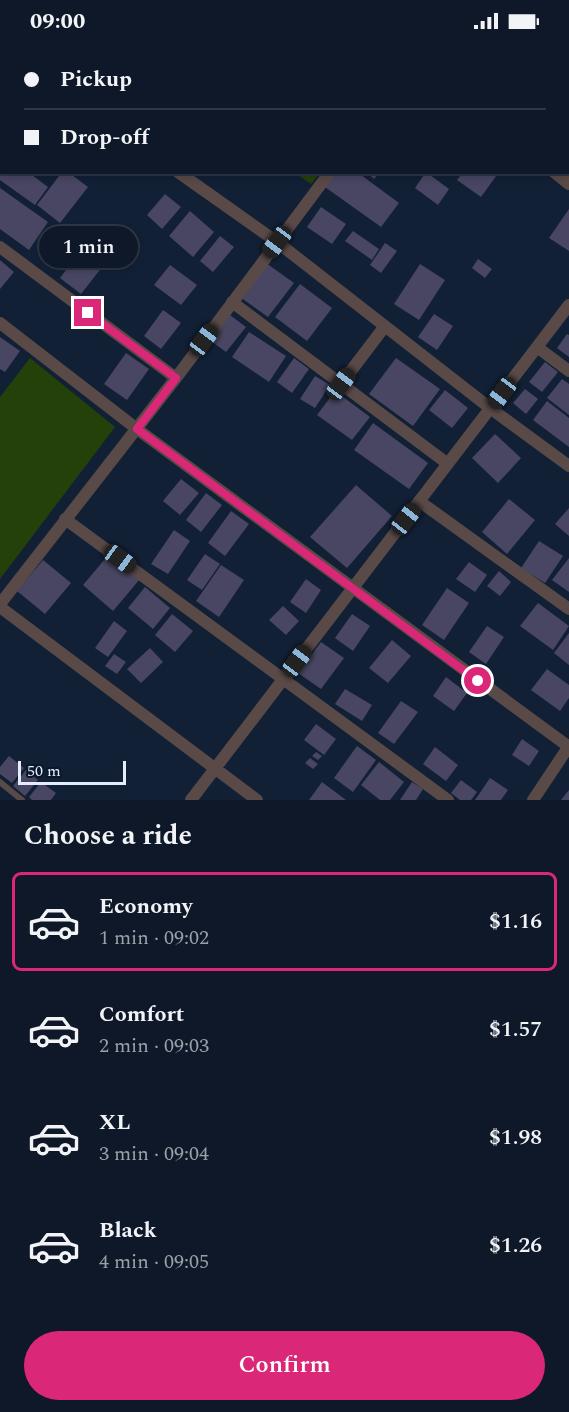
<!DOCTYPE html>
<meta charset="utf-8">
<style>
:root{--surface:#0e1828;--page:#1c2534;--text:#f1f3f6;--muted:#9ba0a8;--line:#2e3745;--accent:#db2777}
body{margin:0;font-family:Spectral,serif;background:var(--page);color:var(--text);height:100vh;display:flex;flex-direction:column;font-size:22px;white-space:nowrap}
*{box-sizing:border-box;margin:0}
p{font-size:20px;color:var(--muted)}
.icon{flex:none;width:33px;height:33px;fill:none;stroke:currentColor;stroke-width:2;stroke-linecap:round;stroke-linejoin:round}
.map{position:relative;height:758px;overflow:hidden}
.side{display:flex;flex-direction:column;background:var(--surface);flex:1}
.side>*{flex:none}
.banner{position:absolute;left:0px;top:0px;width:570px;height:132px;box-shadow:0 3px 9px #0003,0 0 0 2px var(--line);display:grid;align-content:center;height:132px;padding:0 24px;background:var(--surface)}
.scale{position:absolute;left:18px;bottom:15px;width:108px;box-sizing:border-box;padding-left:6px;border:3px solid #e3edfd;border-top:0;font-size:16px;line-height:21px;white-space:nowrap;color:#e3edfd;-webkit-text-stroke:4px #09162c;paint-order:stroke}
.end{position:absolute;width:27px;height:27px;margin:-14px;border:8px solid #db2777;background:#fff;box-shadow:0 0 0 3px #fff}
.from{border-radius:50%}
.bubble{position:absolute;height:42px;border-radius:21px;background:var(--surface);box-shadow:0 3px 9px #0003,0 0 0 2px var(--line);font-size:20px;font-weight:600;line-height:42px;text-align:center}
.car{position:absolute;width:18px;height:36px;margin:-18px -9px;border-radius:8px;box-shadow:0 0 4px 2px #0007;background:linear-gradient(#222 24%,#8ab4d8 0 40%,#222 0 76%,#8ab4d8 0 86%,#222 0)}
.banner b{display:flex;align-items:center;gap:21px;height:57px;font-size:22px}
.banner b+b{border-top:2px solid var(--line)}
.banner i{width:15px;height:15px;background:var(--text)}
ul{padding:0;list-style:none}
li{display:flex;align-items:center;gap:18px;height:99px;margin:0 12px 9px;padding:0 12px;border:3px solid transparent;border-radius:9px}
li div{flex:1}
li b{display:block;font-size:22px}
li em{font-style:normal;font-weight:600}
li.selected{border-color:var(--accent)}
li>.icon{width:54px;height:54px;stroke-width:1.5}
h2{padding:0 24px;font-size:27px;line-height:72px}
.cta{display:flex;gap:12px;margin-top:auto;padding:12px 24px}
.cta a{flex:1;height:69px;border-radius:36px;background:var(--accent);color:#fff;font-size:24px;font-weight:600;line-height:69px;text-align:center}
.status{display:flex;justify-content:space-between;align-items:center;height:42px;padding:0 30px;background:var(--surface);direction:ltr}
.status svg{height:16px;fill:currentColor}
.map>svg:first-child{display:block}
.green{fill:#234109}
.building{fill:#484662}
.lines{fill:none;stroke-linecap:round;stroke-linejoin:round}
.lane{stroke:#594a47;stroke-width:6}
.street{stroke:#594a47;stroke-width:12}
.route{stroke:#db2777;stroke-width:8}
</style>
<div class="status"><b>09:00</b><svg viewBox="0 0 49 12"><path d="M0 12V9h3v3zM5 12V6h3v6zM10 12V3h3v9zM15 12V0h3v12zM26 1h20v11H26zM47 4h2v5h-2z"/></svg></div>
<div class="map">
<svg width="569" height="758" viewBox="0 0 569 758">
<rect width="100%" height="100%" fill="#122036"/>
<path class="green" d="M132,0H401L133,2Z
M295,131H320L311,142Z
M30,316L115,385L0,537V355Z"/>
<path class="building" d="M0,130H28L48,145L35,163L0,138Z
M62,130H68L88,145L60,181L37,163Z
M336,130H357L399,161L381,185L325,145Z
M366,130H380L374,137Z
M426,130L449,147L438,163L415,146Z
M463,130H499L481,155L457,138Z
M0,146L48,180L29,208L0,187Z
M165,152L181,165L162,187L147,173Z
M321,165L346,182L332,202L307,185Z
M569,167V209L549,196Z
M190,169L214,190L193,215L169,194Z
M353,189L379,207L372,218L345,199Z
M220,194L234,205L213,230L200,219Z
M385,201L397,209L381,231L370,223Z
M81,208L103,224L81,252L60,236Z
M478,217L492,227L485,236L472,226Z
M0,218L14,230L0,247Z
M266,221L294,241L268,275L240,255Z
M420,222L445,238L419,278L394,262Z
M170,223L197,243L181,263L154,243Z
M300,242L332,266L307,299L275,275Z
M163,268L181,281L161,307L144,294Z
M226,270L246,285L226,310L207,296Z
M434,272L453,284L437,308L418,295Z
M249,290L286,314L269,340L232,315Z
M567,292L569,293V315L557,306Z
M0,295L20,309L5,330L0,327Z
M126,311L149,327L127,358L104,342Z
M294,316L309,327L292,351L277,340Z
M396,316L440,347L413,384L369,352Z
M545,320L558,330L542,350L529,340Z
M315,334L330,343L315,366L300,357Z
M562,337L569,342V373L547,356Z
M525,347L538,357L526,372L513,361Z
M445,348L468,366L452,386L429,368Z
M335,349L370,375L352,398L317,373Z
M547,359L569,376V405L533,378Z
M373,381L428,421L409,447L354,408Z
M495,392L521,416L498,441L472,416Z
M181,437L199,451L180,473L163,459Z
M356,443L392,474L347,526L310,495Z
M206,451L222,463L201,490L186,478Z
M509,457L535,478L507,512L482,490Z
M569,466V494L555,482Z
M231,469L249,482L225,514L208,501Z
M174,488L190,499L168,532L151,522Z
M539,499L563,514L545,541L521,526Z
M110,511L140,537L113,569L83,543Z
M205,512L220,522L202,548L187,538Z
M569,516V550L552,538Z
M43,518L71,541L45,572L17,549Z
M469,520L487,533L475,550L456,537Z
M221,523L244,538L219,575L196,559Z
M499,529L511,540L500,554L487,544Z
M306,537L321,548L306,571L290,560Z
M145,545L170,566L153,587L128,566Z
M447,546L469,561L444,598L422,583Z
M538,561L569,584L553,608L520,584Z
M283,564L299,579L286,593L269,578Z
M172,572L193,589L175,610L155,593Z
M352,572L370,584L353,609L335,596Z
M114,579L127,589L108,615L95,606Z
M487,584L504,595L486,622L469,610Z
M569,591V623L554,611Z
M392,598L411,614L388,641L369,626Z
M321,600L344,616L321,647L298,631Z
M150,606L163,620L141,641L127,627Z
M114,612L126,620L117,632L105,624Z
M547,627L569,643V656L560,669L531,648Z
M446,635L467,651L454,669L433,654Z
M345,647L372,663L362,679L335,662Z
M401,659L418,670L394,702L378,691Z
M316,682L336,697L324,713L304,698Z
M522,697L539,709L529,724L512,713Z
M357,704L376,718L353,750L334,736Z
M435,705L458,723L446,739L423,722Z
M316,710L322,714L318,718L312,714Z
M9,714L24,726L12,741L0,732V725Z
M310,716L318,722L313,727L305,721Z
M379,720L404,740L390,758H380L361,743Z
M26,728L38,738L25,754L13,744Z
M490,736L508,748L501,758H475Z
M461,738L477,750L471,758H460L451,751Z
M41,740L56,751L51,758H32L29,755Z
M322,740L346,758H309Z
M412,740L423,747L416,758H400Z
M569,748V758H561Z"/>
<g class="lines">
<path class="lane" d="M0,740L22,758"/>
<path class="street" d="M9,0L10,2
M0,105L2,103
M178,130L277,200L490,366L569,424
M554,130L569,142
M0,205L176,336
M232,260L448,422
M0,281L137,387L569,705
M537,305L569,329
M341,342L385,284
M419,459L569,567
M65,477L448,758
M0,562L176,336L330,130
M0,565L257,758
M191,758L569,263
M533,758L569,704"/>
</g>
<g class="lines">
<path class="route" d="M88,271L176,336L137,387L478,639"/>
</g>
</svg>
<div class="scale">50 m</div>
<i class="end from" style="left:478px;top:639px"></i>
<i class="end" style="left:88px;top:271px"></i>
<div class="bubble" style="left:39px;top:184px;width:99px">1 min</div>
<i class="car" style="left:277px;top:200px;rotate:217deg"></i>
<i class="car" style="left:204px;top:298px;rotate:37deg"></i>
<i class="car" style="left:341px;top:342px;rotate:37deg"></i>
<i class="car" style="left:502px;top:351px;rotate:217deg"></i>
<i class="car" style="left:406px;top:477px;rotate:38deg"></i>
<i class="car" style="left:120px;top:517px;rotate:126deg"></i>
<i class="car" style="left:297px;top:619px;rotate:37deg"></i>
<div class="banner">
<b><i class="from"></i>Pickup</b>
<b><i></i>Drop-off</b>
</div>
</div>
<section class="side">
<h2>Choose a ride</h2>
<ul>
<li class="selected"><svg class="icon" aria-label="car" viewBox="0 0 24 24"><path d="M5 17H2v-5l4-1 3-4h7l3 4 3 1v5h-3M9 17h6M6 11h13"/><circle cx="7" cy="17" r="2"/><circle cx="17" cy="17" r="2"/></svg><div><b>Economy</b><p>1 min · 09:02</p></div><em>$1.16</em></li>
<li><svg class="icon" aria-label="car" viewBox="0 0 24 24"><path d="M5 17H2v-5l4-1 3-4h7l3 4 3 1v5h-3M9 17h6M6 11h13"/><circle cx="7" cy="17" r="2"/><circle cx="17" cy="17" r="2"/></svg><div><b>Comfort</b><p>2 min · 09:03</p></div><em>$1.57</em></li>
<li><svg class="icon" aria-label="car" viewBox="0 0 24 24"><path d="M5 17H2v-5l4-1 3-4h7l3 4 3 1v5h-3M9 17h6M6 11h13"/><circle cx="7" cy="17" r="2"/><circle cx="17" cy="17" r="2"/></svg><div><b>XL</b><p>3 min · 09:04</p></div><em>$1.98</em></li>
<li><svg class="icon" aria-label="car" viewBox="0 0 24 24"><path d="M5 17H2v-5l4-1 3-4h7l3 4 3 1v5h-3M9 17h6M6 11h13"/><circle cx="7" cy="17" r="2"/><circle cx="17" cy="17" r="2"/></svg><div><b>Black</b><p>4 min · 09:05</p></div><em>$1.26</em></li>
</ul>
<div class="cta"><a>Confirm</a></div>
</section>
